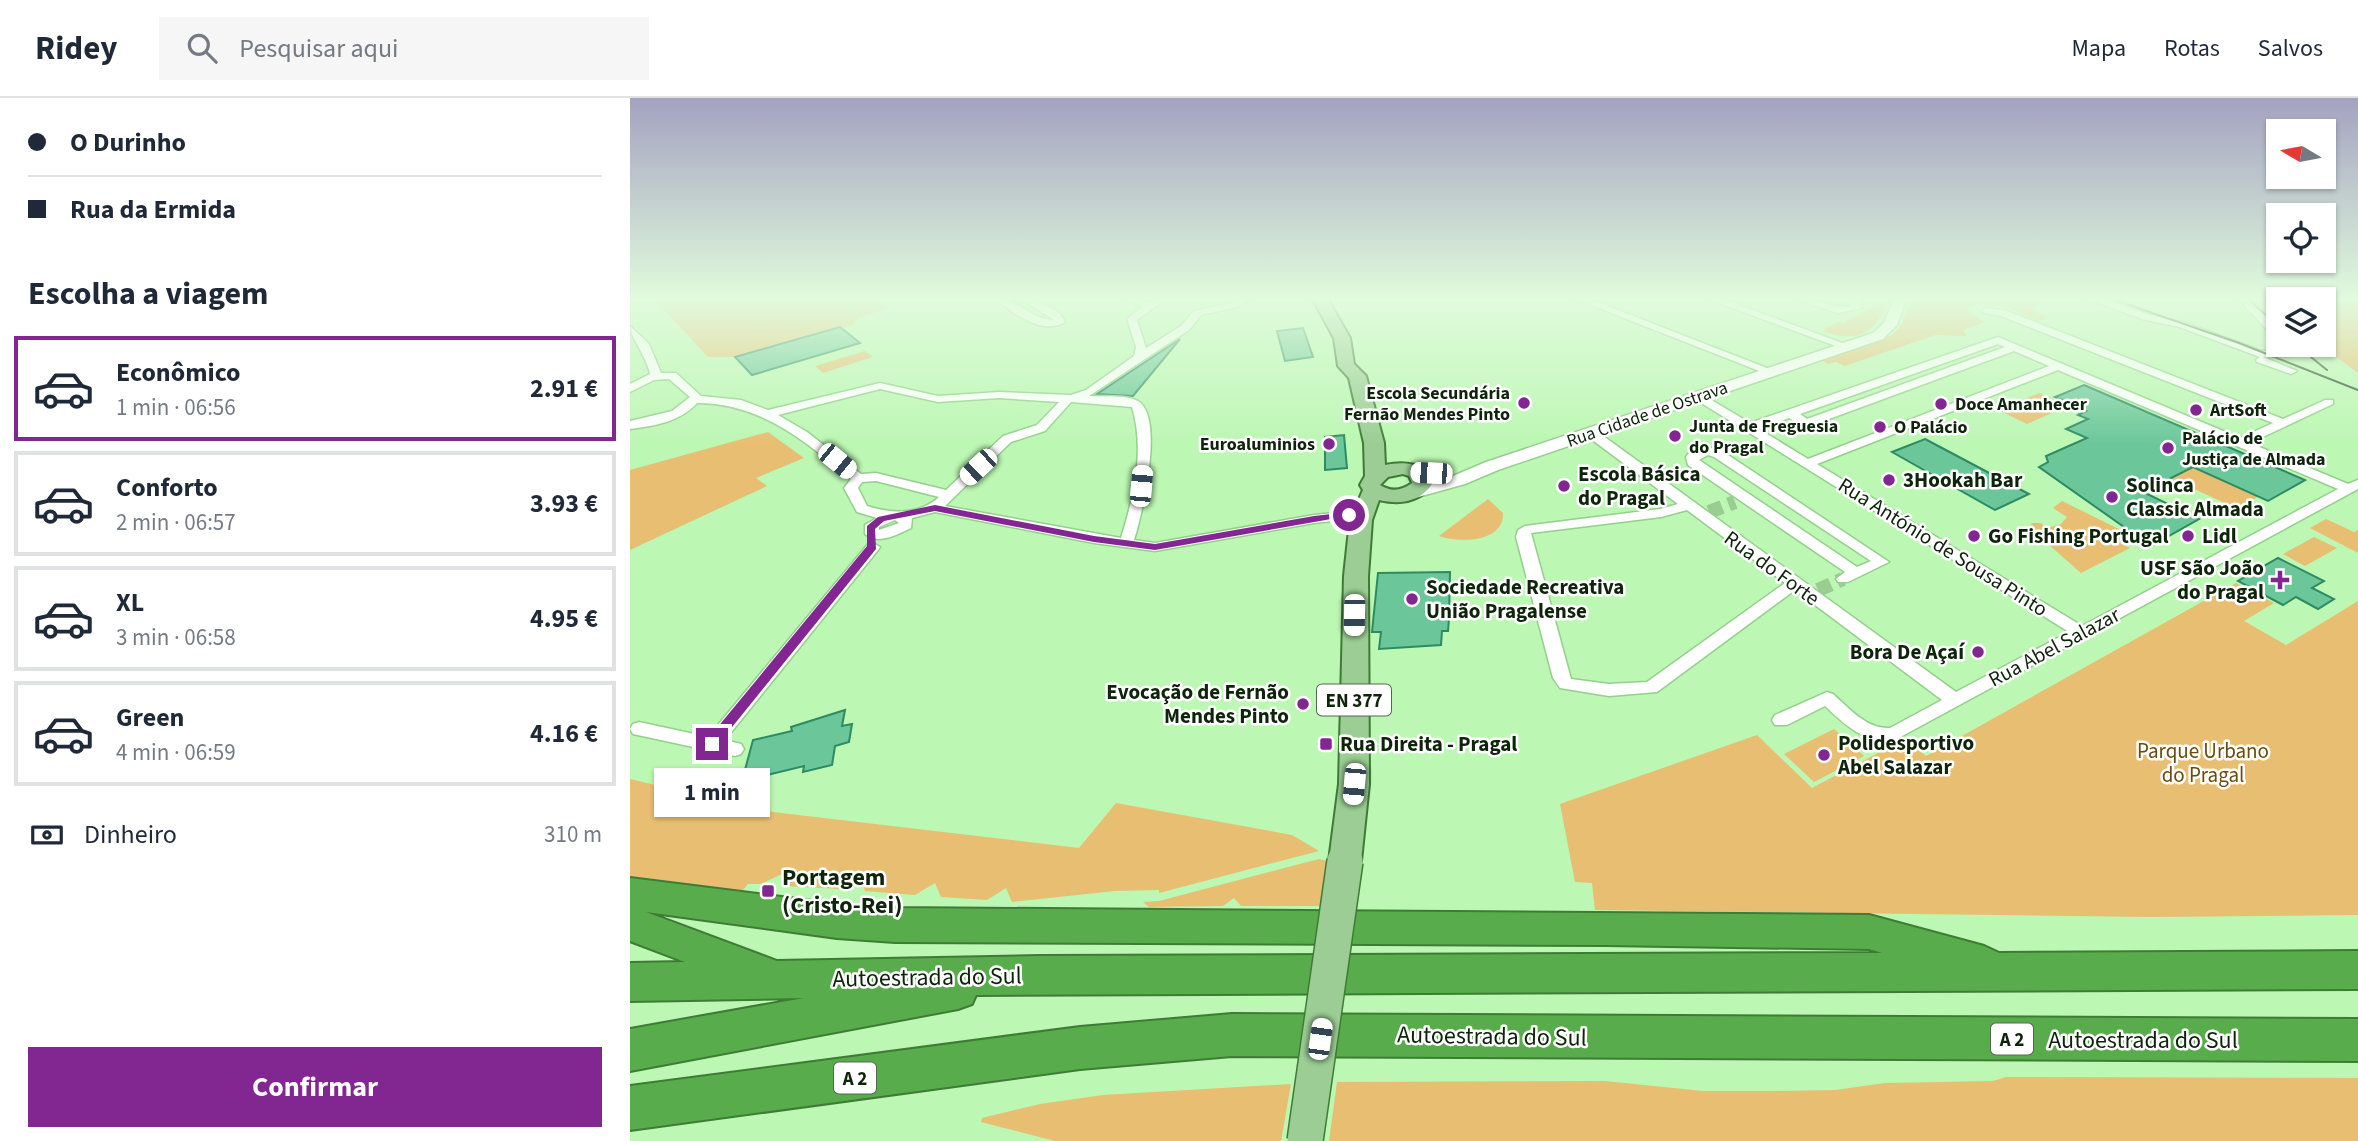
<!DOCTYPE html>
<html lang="pt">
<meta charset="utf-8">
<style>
:root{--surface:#fff;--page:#f6f6f7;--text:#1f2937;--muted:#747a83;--line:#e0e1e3;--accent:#822692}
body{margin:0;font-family:"Source Sans 3",sans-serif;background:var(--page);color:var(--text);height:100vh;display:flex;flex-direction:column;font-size:26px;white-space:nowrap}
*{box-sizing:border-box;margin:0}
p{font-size:23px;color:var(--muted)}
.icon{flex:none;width:38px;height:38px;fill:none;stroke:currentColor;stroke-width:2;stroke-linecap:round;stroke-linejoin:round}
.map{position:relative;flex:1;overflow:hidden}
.panel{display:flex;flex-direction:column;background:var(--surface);width:630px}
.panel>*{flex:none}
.guide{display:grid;align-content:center;height:154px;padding:0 28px;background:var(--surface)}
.needle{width:46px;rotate:280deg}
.buttons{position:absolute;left:1636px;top:21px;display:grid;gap:14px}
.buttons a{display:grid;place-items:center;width:70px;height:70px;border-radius:0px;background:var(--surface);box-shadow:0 2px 5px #0004;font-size:35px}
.end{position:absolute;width:32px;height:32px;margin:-16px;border:9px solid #822692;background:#fff;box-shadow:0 0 0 4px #fff}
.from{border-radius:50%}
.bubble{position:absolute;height:49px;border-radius:0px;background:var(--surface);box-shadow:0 2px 5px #0004;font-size:23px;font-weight:700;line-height:49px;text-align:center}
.car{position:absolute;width:21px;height:42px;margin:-21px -10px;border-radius:9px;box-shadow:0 0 5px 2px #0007;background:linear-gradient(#fff 24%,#345 0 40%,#fff 0 76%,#345 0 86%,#fff 0)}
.guide b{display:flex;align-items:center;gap:24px;height:66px;font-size:26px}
.guide b+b{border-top:2px solid var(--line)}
.guide i{width:18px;height:18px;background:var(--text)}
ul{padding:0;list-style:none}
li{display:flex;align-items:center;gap:21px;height:105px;margin:0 14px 10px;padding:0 14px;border:4px solid var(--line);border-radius:0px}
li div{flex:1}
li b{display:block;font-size:26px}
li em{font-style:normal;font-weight:700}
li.current{border-color:var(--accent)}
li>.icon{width:63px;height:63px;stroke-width:1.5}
h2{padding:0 28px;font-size:32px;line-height:84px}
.pay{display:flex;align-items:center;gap:18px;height:77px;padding:0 28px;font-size:26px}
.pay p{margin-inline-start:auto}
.primary-button{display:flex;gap:14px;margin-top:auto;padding:14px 28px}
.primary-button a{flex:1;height:80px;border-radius:0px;background:var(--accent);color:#fff;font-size:28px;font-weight:700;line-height:80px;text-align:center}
header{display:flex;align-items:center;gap:42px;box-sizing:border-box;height:98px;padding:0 35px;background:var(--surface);border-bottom:2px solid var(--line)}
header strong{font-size:33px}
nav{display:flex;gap:38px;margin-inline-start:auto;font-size:24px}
.search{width:490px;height:63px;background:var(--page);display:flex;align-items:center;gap:18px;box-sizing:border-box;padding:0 24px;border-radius:0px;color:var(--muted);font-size:26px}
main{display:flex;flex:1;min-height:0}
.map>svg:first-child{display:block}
.green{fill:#e8be72}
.building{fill:#6bc79a;stroke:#2c8b63;stroke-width:2}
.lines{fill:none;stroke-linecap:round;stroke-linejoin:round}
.street-tunnel{stroke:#99cd91;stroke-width:14;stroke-dasharray:14 7;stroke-linecap:butt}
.street-casing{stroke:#95cf8d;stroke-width:3}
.secondary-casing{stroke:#95cf8d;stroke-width:3}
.primary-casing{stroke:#3e7c35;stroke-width:4}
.highway-casing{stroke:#3e7c35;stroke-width:4}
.street{fill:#fff;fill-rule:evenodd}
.secondary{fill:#fff;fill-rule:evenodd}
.primary{fill:#9bcd94;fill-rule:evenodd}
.highway{fill:#58ac4c;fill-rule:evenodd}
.tram{stroke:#2c4828;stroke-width:2}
.primary-bridge-casing{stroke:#3e7c35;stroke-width:38;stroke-linecap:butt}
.primary-bridge{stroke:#9bcd94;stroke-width:35}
.route{fill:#822692}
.poi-dot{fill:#822692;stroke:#fff;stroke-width:2.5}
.labels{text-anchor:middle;stroke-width:5;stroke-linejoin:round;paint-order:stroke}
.far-poi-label{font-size:18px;font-weight:bold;fill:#0e240b;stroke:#fff;text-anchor:start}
.far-street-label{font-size:18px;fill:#0e240b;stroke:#fff}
.shield{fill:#fff;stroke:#566654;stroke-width:2}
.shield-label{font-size:19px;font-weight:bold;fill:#0e240b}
.poi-label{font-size:21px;font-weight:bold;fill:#0e240b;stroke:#fff;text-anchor:start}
.street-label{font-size:21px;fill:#0e240b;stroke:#fff}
.park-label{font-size:21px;fill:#694c0e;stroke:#fff}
.near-poi-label{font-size:24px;font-weight:bold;fill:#0e240b;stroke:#fff;text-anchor:start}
.near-street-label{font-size:24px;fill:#0e240b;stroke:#fff}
</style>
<header>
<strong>Ridey</strong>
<div class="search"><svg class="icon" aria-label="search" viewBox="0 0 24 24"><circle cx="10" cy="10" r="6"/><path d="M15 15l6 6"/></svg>Pesquisar aqui</div>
<nav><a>Mapa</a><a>Rotas</a><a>Salvos</a></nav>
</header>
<main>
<section class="panel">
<div class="guide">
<b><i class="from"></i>O Durinho</b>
<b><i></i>Rua da Ermida</b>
</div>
<h2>Escolha a viagem</h2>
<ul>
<li class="current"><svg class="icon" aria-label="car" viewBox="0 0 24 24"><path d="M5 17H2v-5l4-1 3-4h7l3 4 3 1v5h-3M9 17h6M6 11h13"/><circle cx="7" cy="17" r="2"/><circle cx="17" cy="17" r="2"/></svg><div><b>Econômico</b><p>1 min · 06:56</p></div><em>2.91 €</em></li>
<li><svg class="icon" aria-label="car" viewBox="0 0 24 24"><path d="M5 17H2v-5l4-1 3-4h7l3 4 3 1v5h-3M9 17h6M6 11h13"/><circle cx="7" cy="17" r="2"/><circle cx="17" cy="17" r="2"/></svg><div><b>Conforto</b><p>2 min · 06:57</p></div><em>3.93 €</em></li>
<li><svg class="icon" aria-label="car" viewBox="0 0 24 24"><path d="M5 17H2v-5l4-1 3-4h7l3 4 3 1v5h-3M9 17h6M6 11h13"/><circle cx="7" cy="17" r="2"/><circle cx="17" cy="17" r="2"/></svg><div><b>XL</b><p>3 min · 06:58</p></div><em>4.95 €</em></li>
<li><svg class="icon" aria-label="car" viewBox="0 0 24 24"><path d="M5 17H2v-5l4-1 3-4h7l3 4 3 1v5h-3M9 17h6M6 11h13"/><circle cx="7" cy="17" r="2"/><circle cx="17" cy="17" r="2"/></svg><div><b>Green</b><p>4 min · 06:59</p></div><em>4.16 €</em></li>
</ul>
<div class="pay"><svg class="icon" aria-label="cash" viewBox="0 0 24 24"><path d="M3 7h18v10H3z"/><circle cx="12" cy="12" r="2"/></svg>Dinheiro<p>310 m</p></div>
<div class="primary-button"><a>Confirmar</a></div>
</section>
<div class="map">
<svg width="1728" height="1043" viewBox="0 0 1728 1043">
<rect width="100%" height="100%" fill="#bcf7b3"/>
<path class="green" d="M23,200H245L259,210L228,220L223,227L105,259H78Z
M1281,200H1412L1420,203L1401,210L1417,219L1408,223C1390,215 1356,196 1338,211L1339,214L1355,224L1333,232L1337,238L1305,237L1215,268L1206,264L1198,266L1193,263L1262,237L1272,226Z
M1638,200H1707L1718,203L1728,200V275L1690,247H1694V201H1648V210L1641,205L1646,203Z
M1250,205L1257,207C1241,239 1225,244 1192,233L1208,224L1213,225Z
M235,253L243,259L193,275L185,268Z
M1409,295L1438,308L1397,326L1368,312Z
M138,334L174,360L126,380L137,388L0,452V372Z
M1563,369L1629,398L1608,411L1540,380Z
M858,401L873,415C874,445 829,445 809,438Z
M1432,403L1499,436L1486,443L1500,450L1451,475L1399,429L1402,425H1411L1417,430L1431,426L1437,419L1423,410Z
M1696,421L1724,434L1728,432V455L1680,430Z
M1684,439L1707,450L1675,468L1653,456Z
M1606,485L1644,505L1614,523L1656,547L1728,503V817L1522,819L965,812L962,785L945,784L930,706L1127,637L1182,690L1274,641L1296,658Z
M1204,631L1234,658L1184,684L1154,656Z
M0,681L79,700L120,706L125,712L449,750L486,705L662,737L689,753L529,795V792L485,793L382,804L376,790L357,802L311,799L305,785L285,797L235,793L232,780L211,791L155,788L152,776L131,786H118L113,792L80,795L0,784Z
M689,761L697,763L690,808H611L604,800L593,808L519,809L513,804L529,803Z
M1376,979L1728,980V1043H699L707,984L975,983L1073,993H1142L1205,992L1255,985L1363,983Z
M661,986L651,1043H425L351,1024L352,1020L410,1006L473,997Z"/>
<path class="building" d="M210,229L230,245L122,277L105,259Z
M673,230L683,259L655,263L647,233Z
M550,241L503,298L467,296Z
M1454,287L1675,382L1638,403L1563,369L1513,394L1569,421L1521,448L1409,369L1418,364L1416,358L1457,340L1436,331L1458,321L1448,317L1456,313L1425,299Z
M714,337L717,370L695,372V339Z
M1295,341L1399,396L1365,412L1262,354Z
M1648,460L1694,483L1682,490L1704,501L1688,511L1666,499L1653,507L1608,483Z
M820,474L819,521L818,533H812L811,547L749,551L751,534H742L748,475Z
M215,612L212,628L222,626L219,644L205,648L202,667L173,674L174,668L112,683L123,642L162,633L161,629Z"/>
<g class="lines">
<path class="street-tunnel" d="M1079,414L1105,404
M1188,492L1213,481"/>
<defs>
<path id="street" d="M365,200C388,200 401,222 424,222L389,200C404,200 430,210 435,224C414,238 381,215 365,200Z
M495,200H508L518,205L525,200H537L507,222L516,250L551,228L564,213L602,205L609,200H621L608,209L571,217L559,232L459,298C473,299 496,296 508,303C535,319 512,417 504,442L525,445L684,417L733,412L738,413L740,416L738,419L684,425L525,453L464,445L305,414L282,420L281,430C266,437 249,447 235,436V427L247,420L227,414L214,390L221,381C174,342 130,305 67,305C50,324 24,328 0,331V323L42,313L60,299L39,281L24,282L0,294V286L20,276C17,259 0,239 0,228L19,246L31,275H46L71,298L111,302L138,312L250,285L308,298L369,294L441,297L456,292L504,258L506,249L497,221L512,209ZM250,291L308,304L369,300L429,304L407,327L373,338L316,392L246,375L231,376L177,334L148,317ZM441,304L502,309C515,352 504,398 491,440L315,408L381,344L415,333ZM246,383L309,399C290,417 261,416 237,408L228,390L232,384ZM265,422L269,425L249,432V429Z
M943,200H957L1147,274L1137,276Z
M1075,200H1090L1223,249L1214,251Z
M1163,200C1184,200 1201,210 1221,208L1214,200H1227L1232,210L1208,215Z
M1415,200H1428L1431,203L1426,206Z
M1456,200H1471L1519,217L1556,225L1631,253H1650V247H1660V258L1633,259L1667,273L1661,276L1627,264L1626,262L1630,259L1549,229L1512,221Z
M1607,200H1618L1648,232V240L1644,239Z
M1623,200H1639L1646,204L1641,207Z
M1357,210L1377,213L1653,321L1695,302H1703V306L1620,345L1718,386L1728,382V391L1263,643C1234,645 1215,627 1195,608L1157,627H1145L1142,622L1145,617L1197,594L1203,596C1219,610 1236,631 1260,630L1312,602L1165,492L1027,594L979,598L930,590L923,580L886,439L888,432L895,428L1030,411L1048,406L957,338V332H965L1326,594L1439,534L1065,301V297H1073L1120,325L1368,239L1610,340L1643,325L1371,218L1354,215L1352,213ZM1368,246L1375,249L1177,321L1170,316ZM1384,253L1419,268L1178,361L1129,331L1159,320L1172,328H1180ZM1428,272L1708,391L1452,528L1187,366ZM1057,412L1155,485L1017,584L979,586L941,581L901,435L1031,419Z
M1077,349L1092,353L1259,464L1218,484H1208L1206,481L1215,474L1058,367L1056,359L1058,356ZM1078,357L1084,359L1241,463L1227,469L1069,362Z
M243,445L250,449L248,452L95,642L111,646L114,651L111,656L105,658L3,636L0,631L3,626L9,624L78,639L238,446Z"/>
<path id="secondary" d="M1264,200H1277L1267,227L1253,241L868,372L835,386L781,401L772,396L775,392L823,378L856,364L1243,235L1254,225Z"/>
<path id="primary" d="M682,200H697L720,240L724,266L736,278L754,345L755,367C774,363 796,364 802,386C790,404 770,407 749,402L742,422L738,478L739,686L731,763L726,772L715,776L704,772L699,763L709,686L714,478L720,422L733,392L730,387L735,378L734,345L719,280L708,268L704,240ZM773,376L779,378L782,385C771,393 761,394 750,387L758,379Z"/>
<path id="highway" d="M0,780L207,806L265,810L1239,817L1354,848L1369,855L1728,853V891L346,897L342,906L328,911L0,973V931L174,900L0,903V865L55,864L0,843ZM16,814L207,840L265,844L975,847L1239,851L1252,855L410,858L147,863Z
M602,916L1728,921V963L602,958L450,971L0,1032V988L450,929Z"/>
</defs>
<use href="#street" class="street-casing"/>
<use href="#secondary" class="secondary-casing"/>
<use href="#primary" class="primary-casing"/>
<use href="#highway" class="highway-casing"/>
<use href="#street" class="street"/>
<use href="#secondary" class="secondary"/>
<use href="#primary" class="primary"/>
<use href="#highway" class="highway"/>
<path class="tram" d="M1479,200L1609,245L1728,292
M1617,200L1648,228
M1666,247L1697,272"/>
<defs>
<path id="primary-bridge" d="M675,1043L715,763"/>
</defs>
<use href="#primary-bridge" class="primary-bridge-casing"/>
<use href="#primary-bridge" class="primary-bridge"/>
</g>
<linearGradient id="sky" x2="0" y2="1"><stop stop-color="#a4a2c0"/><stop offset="0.58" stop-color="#e1fbdd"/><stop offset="1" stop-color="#e1fbdd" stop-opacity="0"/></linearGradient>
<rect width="1728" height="346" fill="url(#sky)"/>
<path class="route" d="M305,407L464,438L525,446L684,418L719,414L724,417L525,452L464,444L305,413L254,423L245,431L246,451L86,649H77V642L237,448V428L248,419Z"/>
<g class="poi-dot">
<circle cx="894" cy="305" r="7"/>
<circle cx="1311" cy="306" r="7"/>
<circle cx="1566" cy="312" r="7"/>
<circle cx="1250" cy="329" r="7"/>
<circle cx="1045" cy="338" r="7"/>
<circle cx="699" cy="346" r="7"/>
<circle cx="1538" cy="350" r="7"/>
<circle cx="1259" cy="382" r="7"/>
<circle cx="934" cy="388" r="7"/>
<circle cx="1482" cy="399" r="7"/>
<circle cx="1344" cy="438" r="7"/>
<circle cx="1558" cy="438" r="7"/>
<path d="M1646.5 471.5h7v7h7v7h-7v7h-7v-7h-7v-7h7z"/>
<circle cx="782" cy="501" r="7"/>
<circle cx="1348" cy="554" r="7"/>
<circle cx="673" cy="606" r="7"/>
<rect x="689" y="639" width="14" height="14" rx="3.5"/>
<circle cx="1194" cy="657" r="7"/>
<rect x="131" y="786" width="14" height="14" rx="3.5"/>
</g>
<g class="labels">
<g class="far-poi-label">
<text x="880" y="301" text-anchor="end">Escola Secundária<tspan x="880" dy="21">Fernão Mendes Pinto</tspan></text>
<text x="1325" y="312">Doce Amanhecer</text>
<text x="1580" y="318">ArtSoft</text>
<text x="1059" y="334">Junta de Freguesia<tspan x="1059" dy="21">do Pragal</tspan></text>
<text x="1264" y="335">O Palácio</text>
<text x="1552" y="346">Palácio de<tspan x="1552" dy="21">Justiça de Almada</tspan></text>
<text x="685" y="352" text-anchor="end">Euroaluminios</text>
</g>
<g class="far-street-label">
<text transform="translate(1017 316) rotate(-19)" y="6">Rua Cidade de Ostrava</text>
</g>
<g class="shield">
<rect x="687" y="586.5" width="74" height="31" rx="5"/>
<rect x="1361" y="925.5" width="42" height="31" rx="5"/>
<rect x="204" y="964.5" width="42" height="31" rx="5"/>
</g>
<g class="shield-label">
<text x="724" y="609">EN 377</text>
<text x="1382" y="948">A 2</text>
<text x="225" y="987">A 2</text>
</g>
<g class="poi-label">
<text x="948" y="383">Escola Básica<tspan x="948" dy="24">do Pragal</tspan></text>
<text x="1273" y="389">3Hookah Bar</text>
<text x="1496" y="394">Solinca<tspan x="1496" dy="24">Classic Almada</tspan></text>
<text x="1358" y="445">Go Fishing Portugal</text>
<text x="1572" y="445">Lidl</text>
<text x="1634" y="477" text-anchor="end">USF São João<tspan x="1634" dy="24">do Pragal</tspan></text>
<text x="796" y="496">Sociedade Recreativa<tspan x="796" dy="24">União Pragalense</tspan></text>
<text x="1334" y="561" text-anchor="end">Bora De Açaí</text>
<text x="659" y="601" text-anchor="end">Evocação de Fernão<tspan x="659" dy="24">Mendes Pinto</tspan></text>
<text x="1208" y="652">Polidesportivo<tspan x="1208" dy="24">Abel Salazar</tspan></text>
<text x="710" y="653">Rua Direita - Pragal</text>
</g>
<g class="street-label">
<text transform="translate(1313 449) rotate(32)" y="7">Rua António de Sousa Pinto</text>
<text transform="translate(1142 470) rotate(36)" y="7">Rua do Forte</text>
<text transform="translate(1424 549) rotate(-28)" y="7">Rua Abel Salazar</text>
</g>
<g class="park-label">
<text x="1573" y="660">Parque Urbano<tspan x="1573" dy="24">do Pragal</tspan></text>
</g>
<g class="near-poi-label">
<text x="152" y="787">Portagem<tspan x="152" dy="28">(Cristo-Rei)</tspan></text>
</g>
<g class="near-street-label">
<text transform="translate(297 879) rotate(-1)" y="8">Autoestrada do Sul</text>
<text transform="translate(862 938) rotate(1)" y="8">Autoestrada do Sul</text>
<text x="1513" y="950">Autoestrada do Sul</text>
</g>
</g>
</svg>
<div class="buttons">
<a><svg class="needle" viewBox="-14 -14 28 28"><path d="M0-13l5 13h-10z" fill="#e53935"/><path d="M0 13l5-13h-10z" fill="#747a83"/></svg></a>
<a><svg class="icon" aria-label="locate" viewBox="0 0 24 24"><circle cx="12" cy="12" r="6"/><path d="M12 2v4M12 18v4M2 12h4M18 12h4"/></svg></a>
<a><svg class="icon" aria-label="layers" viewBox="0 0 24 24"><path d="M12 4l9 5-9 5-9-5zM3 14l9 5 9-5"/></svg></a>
</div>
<i class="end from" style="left:719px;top:417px"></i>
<i class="end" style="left:82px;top:646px"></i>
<div class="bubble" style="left:24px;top:670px;width:116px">1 min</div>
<i class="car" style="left:207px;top:363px;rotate:129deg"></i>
<i class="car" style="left:348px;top:369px;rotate:227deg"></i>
<i class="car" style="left:801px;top:375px;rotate:272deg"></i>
<i class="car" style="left:511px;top:388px;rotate:5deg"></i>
<i class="car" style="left:724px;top:517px;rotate:181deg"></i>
<i class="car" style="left:724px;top:686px;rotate:185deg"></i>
<i class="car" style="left:690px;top:941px;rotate:8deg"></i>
</div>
</main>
